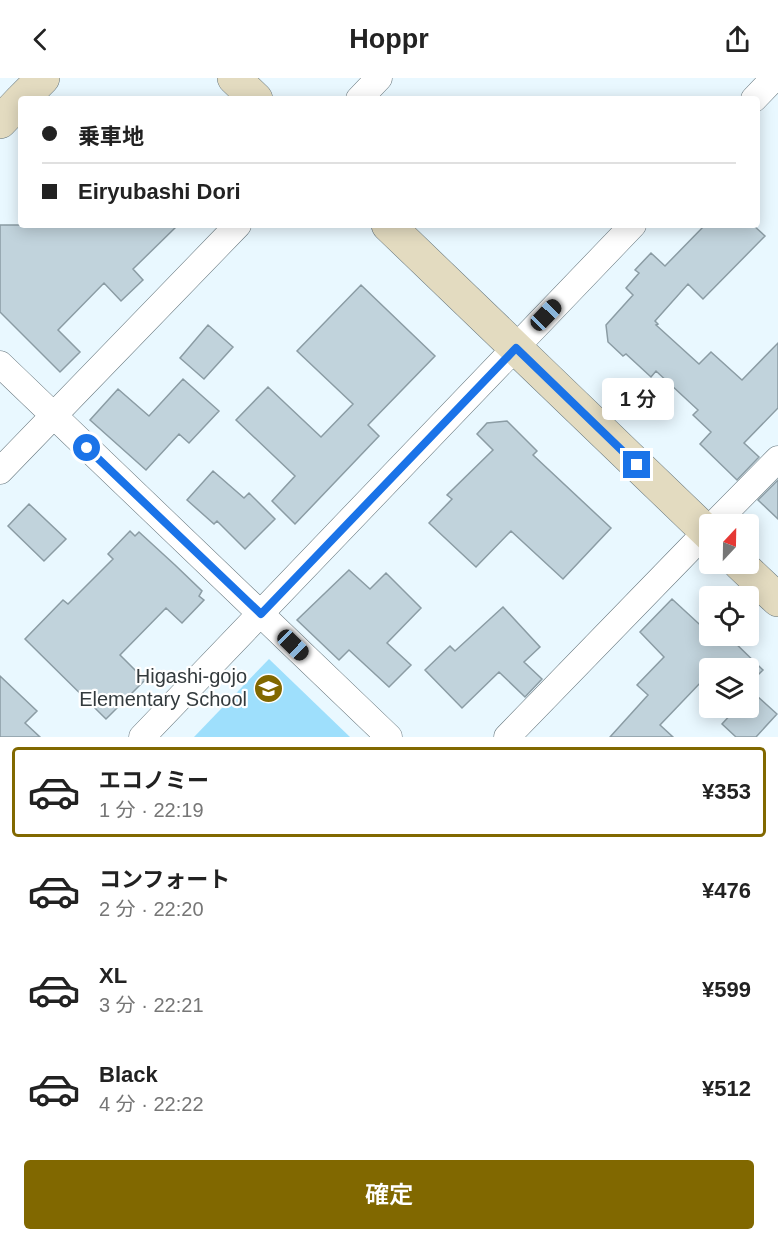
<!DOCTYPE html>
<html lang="ja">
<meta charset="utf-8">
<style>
:root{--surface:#fff;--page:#f2f2f2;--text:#222;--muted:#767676;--line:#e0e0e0;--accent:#816800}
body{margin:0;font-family:Helvetica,"Noto Sans JP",sans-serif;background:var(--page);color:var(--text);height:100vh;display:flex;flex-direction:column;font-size:22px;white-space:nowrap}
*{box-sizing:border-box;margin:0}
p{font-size:20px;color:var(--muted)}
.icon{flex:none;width:33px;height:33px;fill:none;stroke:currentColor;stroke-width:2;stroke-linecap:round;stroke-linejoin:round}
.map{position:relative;height:659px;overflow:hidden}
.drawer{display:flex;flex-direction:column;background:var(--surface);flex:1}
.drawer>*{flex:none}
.banner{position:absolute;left:18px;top:18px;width:742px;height:132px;border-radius:6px;box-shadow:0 3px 15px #0003;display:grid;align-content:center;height:132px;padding:0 24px;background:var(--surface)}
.needle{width:39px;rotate:22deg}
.tools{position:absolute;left:699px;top:436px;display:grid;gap:12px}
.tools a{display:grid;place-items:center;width:60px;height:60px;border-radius:6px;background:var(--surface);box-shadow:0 3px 15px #0003;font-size:30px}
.end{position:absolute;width:27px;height:27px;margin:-14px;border:8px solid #1a73e8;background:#fff;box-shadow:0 0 0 3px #fff}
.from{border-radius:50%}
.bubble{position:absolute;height:42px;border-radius:6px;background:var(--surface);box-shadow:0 3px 15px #0003;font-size:20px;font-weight:600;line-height:42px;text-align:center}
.car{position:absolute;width:18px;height:36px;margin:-18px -9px;border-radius:8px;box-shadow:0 0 4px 2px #0007;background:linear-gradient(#222 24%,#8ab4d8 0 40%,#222 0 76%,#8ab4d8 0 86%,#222 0)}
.banner b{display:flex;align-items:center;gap:21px;height:57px;font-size:22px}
.banner b+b{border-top:2px solid var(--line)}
.banner i{width:15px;height:15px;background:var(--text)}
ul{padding:10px 0 0;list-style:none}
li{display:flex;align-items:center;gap:18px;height:90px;margin:0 12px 9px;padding:0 12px;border:3px solid transparent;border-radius:6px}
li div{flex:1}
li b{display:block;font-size:22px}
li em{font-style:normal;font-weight:600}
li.active{border-color:var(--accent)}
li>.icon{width:54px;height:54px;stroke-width:1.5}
.action{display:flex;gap:12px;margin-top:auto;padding:12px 24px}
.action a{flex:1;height:69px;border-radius:6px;background:var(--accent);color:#fff;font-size:24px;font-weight:600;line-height:69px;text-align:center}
header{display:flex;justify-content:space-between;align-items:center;height:78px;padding:0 24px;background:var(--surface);font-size:27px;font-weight:600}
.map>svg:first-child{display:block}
.green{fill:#9edffc}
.building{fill:#c1d3dc;stroke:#8b9ca4;stroke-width:1.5}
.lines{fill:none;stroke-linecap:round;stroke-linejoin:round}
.street-casing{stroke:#65757c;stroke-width:27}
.secondary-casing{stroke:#65757c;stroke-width:34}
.street{stroke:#fff;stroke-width:26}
.secondary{stroke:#e3dbc0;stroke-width:33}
.route{stroke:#1a73e8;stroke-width:8}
.labels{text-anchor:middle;stroke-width:4.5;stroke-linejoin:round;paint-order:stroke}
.poi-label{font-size:20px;fill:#333a3d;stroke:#fff;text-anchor:end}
</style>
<header><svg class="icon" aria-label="back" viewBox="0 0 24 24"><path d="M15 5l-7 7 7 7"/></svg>Hoppr<svg class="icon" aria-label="share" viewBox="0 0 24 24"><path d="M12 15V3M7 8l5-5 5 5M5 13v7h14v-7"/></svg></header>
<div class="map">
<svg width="778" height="659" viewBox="0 0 778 659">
<rect width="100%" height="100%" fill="#e9f8ff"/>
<path class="green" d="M269,581L350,659H194Z"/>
<path class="building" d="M0,147H178L133,191L143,202L121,223L104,205L58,252L80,274L60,294L0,234Z
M705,147H753L765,158L703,221L688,206L655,243L658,246L656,247L699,286L711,274L742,302L778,265V330L744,365L759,379L737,402L700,366L711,354L693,337L698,332L656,293L651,299L626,276L623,278L608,264L606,247L633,217L626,210L639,195L635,192L651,175L665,188Z
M361,207L435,278L368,347L379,358L295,446L272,423L295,398L236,342L268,309L321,359L353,326L297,273Z
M208,247L233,269L204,301L180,280Z
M183,301L219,333L189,365L179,356L146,392L90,342L118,311L149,338Z
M507,343L537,373L533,377L611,450L563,501L511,453L476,489L429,445L452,421L447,417L493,372L477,356L487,345Z
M213,393L244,420L249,415L275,441L245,471L217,443L214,446L187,422Z
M778,402V441L758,422Z
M29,426L66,461L44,483L8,448Z
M130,453L135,458L139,454L175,487L202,513L199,518L204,522L182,545L166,530L120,577L145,602L106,641L25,561L63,522L68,526L113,481L108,476Z
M349,492L370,511L386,495L421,530L387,565L411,587L389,609L349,572L339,582L297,542Z
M672,521L710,556V558H728L763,592L748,607V591H710V610L702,603L660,647L673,659H610L648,617L637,607L664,579L640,554Z
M503,529L540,569L524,584L542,601L525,619L499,594L462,630L425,592L450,568L455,573Z
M0,598L37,633L25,645L40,659H0Z
M748,610L777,636L756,659H736L722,646L733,634L729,630H748Z"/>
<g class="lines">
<defs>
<path id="street" d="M359,21L379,0
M754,21L774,0
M0,286L389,659
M0,393L238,147
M713,447L778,381
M142,659L633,147
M507,659L710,450"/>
<path id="secondary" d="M234,0L256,21
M22,21L43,0
M0,44L21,22
M388,147L710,457
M740,486L778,522"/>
</defs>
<use href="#street" class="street-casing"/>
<use href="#secondary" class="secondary-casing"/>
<use href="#street" class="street"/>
<use href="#secondary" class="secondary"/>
</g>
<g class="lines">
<path class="route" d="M87,370L261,536L516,270L637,387"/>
</g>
<defs>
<symbol id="school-disc" viewBox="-11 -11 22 22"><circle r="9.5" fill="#816800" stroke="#fff"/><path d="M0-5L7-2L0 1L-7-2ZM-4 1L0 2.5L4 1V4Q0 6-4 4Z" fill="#fff"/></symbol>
</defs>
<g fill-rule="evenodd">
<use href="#school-disc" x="252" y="594" width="33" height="33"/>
</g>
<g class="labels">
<g class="poi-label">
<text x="247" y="605">Higashi-gojo<tspan x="247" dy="23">Elementary School</tspan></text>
</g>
</g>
</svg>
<div class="tools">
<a><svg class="needle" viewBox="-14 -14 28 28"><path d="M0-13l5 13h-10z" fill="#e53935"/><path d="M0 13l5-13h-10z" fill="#767676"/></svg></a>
<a><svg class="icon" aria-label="locate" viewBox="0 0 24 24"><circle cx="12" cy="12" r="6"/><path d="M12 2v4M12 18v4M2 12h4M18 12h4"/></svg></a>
<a><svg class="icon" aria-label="layers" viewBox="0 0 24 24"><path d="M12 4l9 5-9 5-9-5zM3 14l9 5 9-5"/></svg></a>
</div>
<i class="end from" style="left:87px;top:370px"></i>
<i class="end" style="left:637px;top:387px"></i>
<div class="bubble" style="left:602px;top:300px;width:72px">1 分</div>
<i class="car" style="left:546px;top:237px;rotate:44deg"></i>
<i class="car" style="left:293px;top:567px;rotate:134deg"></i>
<div class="banner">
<b><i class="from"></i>乗車地</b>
<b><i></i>Eiryubashi Dori</b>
</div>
</div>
<section class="drawer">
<ul>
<li class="active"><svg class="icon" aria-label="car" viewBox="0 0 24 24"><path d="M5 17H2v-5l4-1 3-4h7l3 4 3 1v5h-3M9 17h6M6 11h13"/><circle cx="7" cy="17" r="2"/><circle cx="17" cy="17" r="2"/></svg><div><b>エコノミー</b><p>1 分 · 22:19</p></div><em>¥353</em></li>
<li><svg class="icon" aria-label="car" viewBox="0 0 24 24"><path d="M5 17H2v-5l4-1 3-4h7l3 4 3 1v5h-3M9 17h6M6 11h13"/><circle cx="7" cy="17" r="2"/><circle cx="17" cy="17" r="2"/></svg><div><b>コンフォート</b><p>2 分 · 22:20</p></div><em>¥476</em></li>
<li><svg class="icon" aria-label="car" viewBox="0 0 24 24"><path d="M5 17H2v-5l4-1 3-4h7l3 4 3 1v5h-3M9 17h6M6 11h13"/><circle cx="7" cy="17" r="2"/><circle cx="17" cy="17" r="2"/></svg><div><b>XL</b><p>3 分 · 22:21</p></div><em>¥599</em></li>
<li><svg class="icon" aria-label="car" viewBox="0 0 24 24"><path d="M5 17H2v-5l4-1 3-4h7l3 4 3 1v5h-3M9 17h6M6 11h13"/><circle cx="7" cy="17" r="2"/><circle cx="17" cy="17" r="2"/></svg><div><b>Black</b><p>4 分 · 22:22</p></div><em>¥512</em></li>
</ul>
<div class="action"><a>確定</a></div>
</section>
